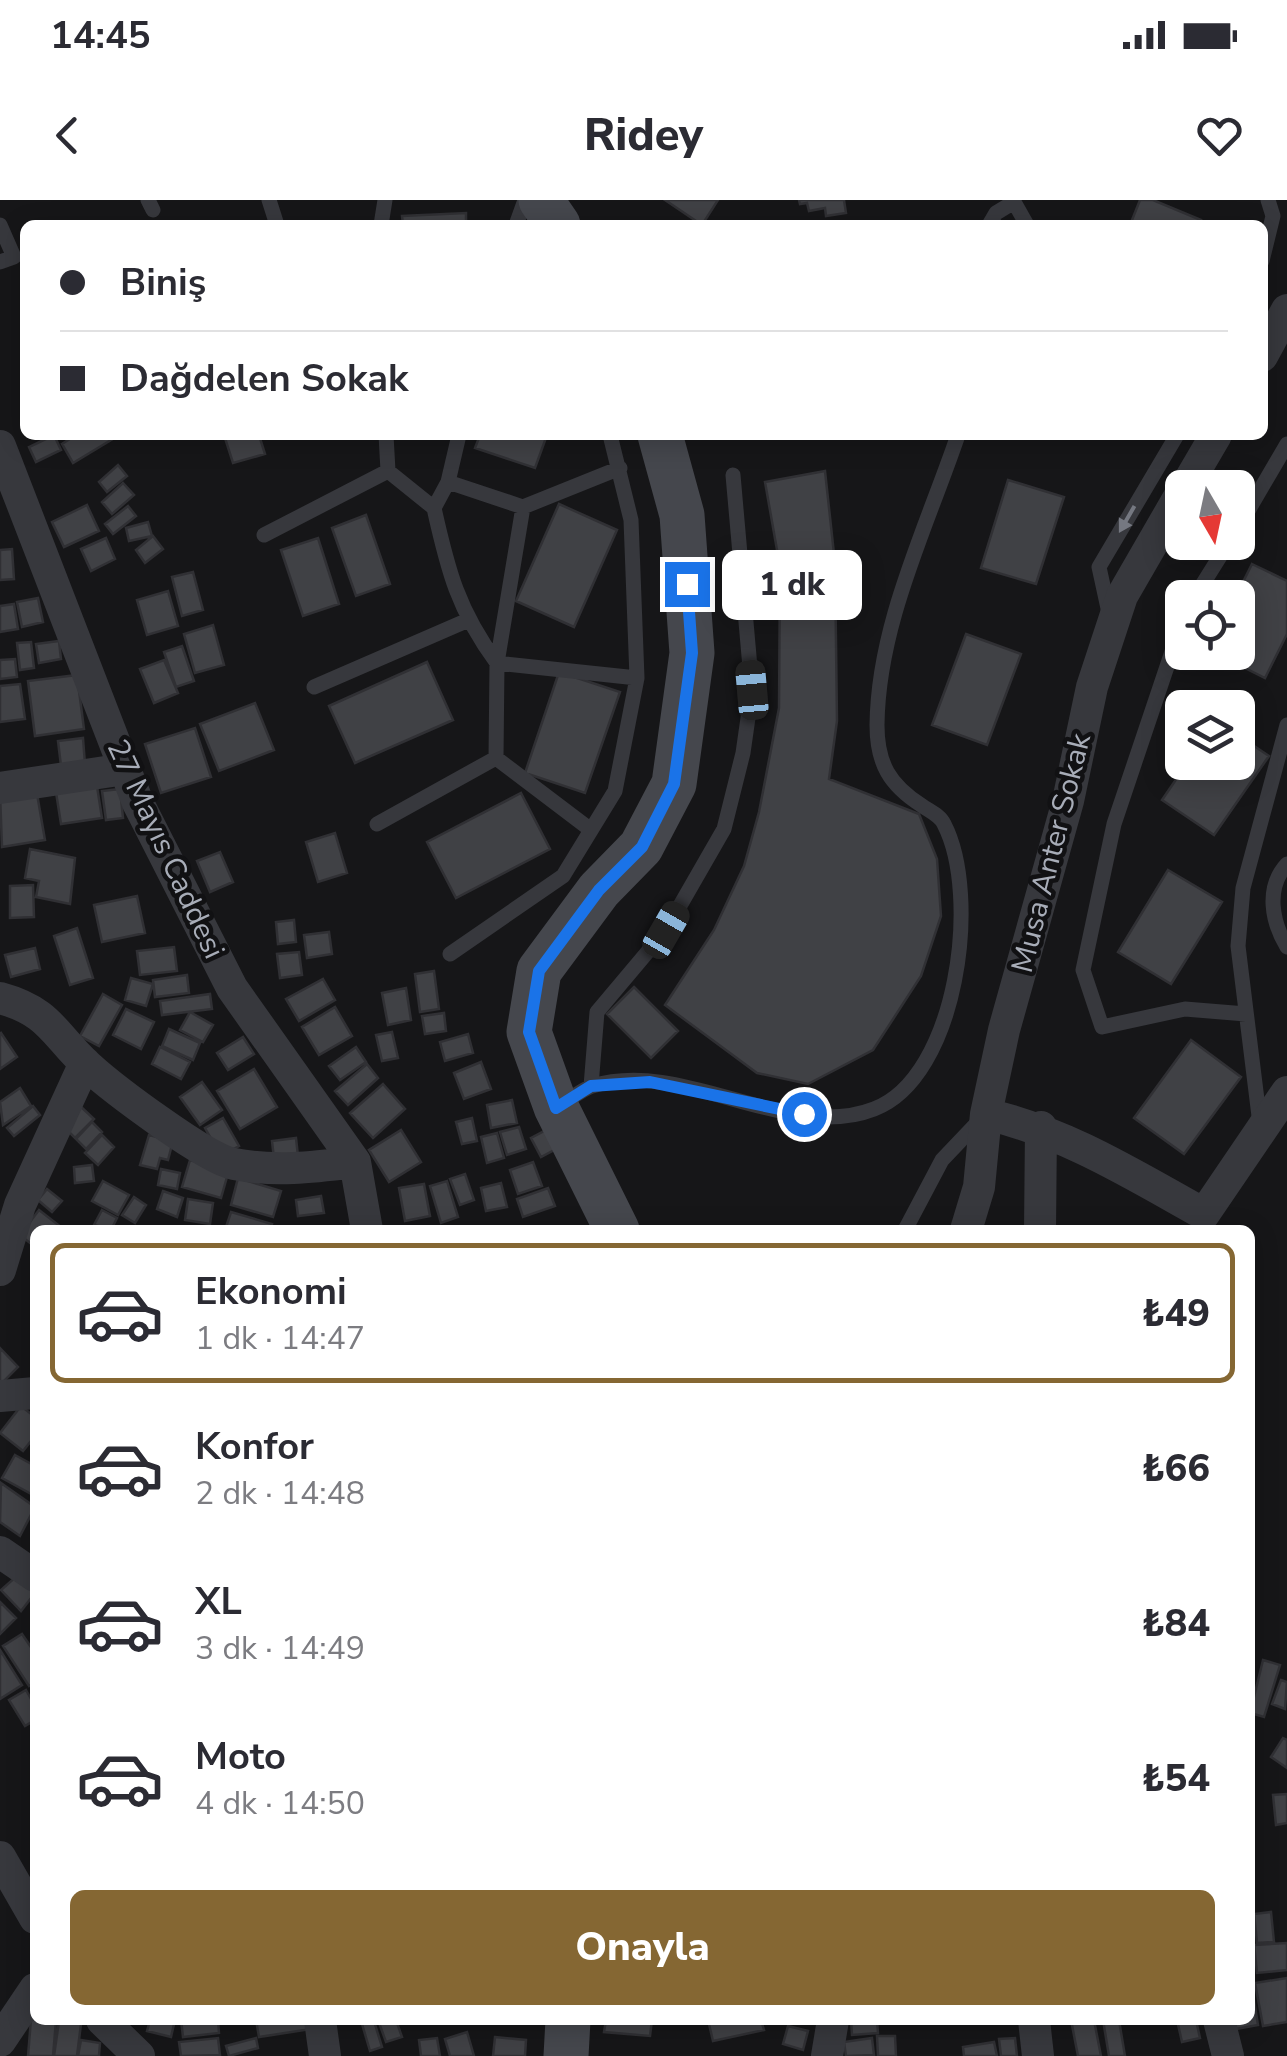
<!DOCTYPE html>
<html lang="tr">
<meta charset="utf-8">
<style>
:root{--surface:#fff;--page:#f2f2f3;--text:#2b2b33;--muted:#7c7c81;--line:#e1e1e2;--accent:#856733}
body{margin:0;font-family:"Nunito Sans",sans-serif;background:var(--page);color:var(--text);height:100vh;display:flex;flex-direction:column;font-size:38px;white-space:nowrap}
*{box-sizing:border-box;margin:0}
p{font-size:32px;color:var(--muted)}
.icon{flex:none;width:55px;height:55px;fill:none;stroke:currentColor;stroke-width:2;stroke-linecap:round;stroke-linejoin:round}
.map{position:relative;flex:1;overflow:hidden}
.drawer{position:absolute;left:30px;top:1025px;width:1225px;height:800px;display:flex;flex-direction:column;background:var(--surface);border-radius:15px;box-shadow:0 5px 25px #0003}
.drawer>*{flex:none}
.top-card{position:absolute;left:20px;top:20px;width:1248px;height:220px;border-radius:15px;box-shadow:0 5px 25px #0003;display:grid;align-content:center;height:220px;padding:0 40px;background:var(--surface)}
.needle{width:65px;rotate:171deg}
.controls{position:absolute;left:1165px;top:270px;display:grid;gap:20px}
.controls a{display:grid;place-items:center;width:90px;height:90px;border-radius:15px;background:var(--surface);box-shadow:0 5px 25px #0003;font-size:50px}
.end{position:absolute;width:45px;height:45px;margin:-22px;border:12px solid #1a73e8;background:#fff;box-shadow:0 0 0 5px #fff}
.from{border-radius:50%}
.bubble{position:absolute;height:70px;border-radius:15px;background:var(--surface);box-shadow:0 5px 25px #0003;font-size:32px;font-weight:800;line-height:70px;text-align:center}
.car{position:absolute;width:30px;height:60px;margin:-30px -15px;border-radius:12px;box-shadow:0 0 8px 2px #0007;background:linear-gradient(#222 24%,#8ab4d8 0 40%,#222 0 76%,#8ab4d8 0 86%,#222 0)}
.top-card b{display:flex;align-items:center;gap:35px;height:95px;font-size:38px}
.top-card b+b{border-top:2px solid var(--line)}
.top-card i{width:25px;height:25px;background:var(--text)}
ul{padding:18px 0 0;list-style:none}
li{display:flex;align-items:center;gap:30px;height:140px;margin:0 20px 15px;padding:0 20px;border:5px solid transparent;border-radius:15px}
li div{flex:1}
li b{display:block;font-size:38px}
li em{font-style:normal;font-weight:800}
li.selected{border-color:var(--accent)}
li>.icon{width:90px;height:90px;stroke-width:1.5}
.action{display:flex;gap:20px;margin-top:auto;padding:20px 40px}
.action a{flex:1;height:115px;border-radius:15px;background:var(--accent);color:#fff;font-size:40px;font-weight:800;line-height:115px;text-align:center}
.status{display:flex;justify-content:space-between;align-items:center;height:70px;padding:0 50px;background:var(--surface);direction:ltr}
.status svg{height:28px;fill:currentColor}
header{display:flex;justify-content:space-between;align-items:center;height:130px;padding:0 40px;background:var(--surface);font-size:45px;font-weight:800}
.map>svg:first-child{display:block}
.building{fill:#404145;stroke:#303034;stroke-width:2.5}
.lines{fill:none;stroke-linecap:round;stroke-linejoin:round}
.lane{stroke:#37383d;stroke-width:15}
.street{stroke:#37383d;stroke-width:32}
.secondary{stroke:#45474d;stroke-width:45}
.oneway{fill:#757881}
.route{stroke:#1a73e8;stroke-width:12}
.labels{text-anchor:middle;stroke-width:9;stroke-linejoin:round;paint-order:stroke}
.street-label{font-size:30px;fill:#a8adb8;stroke:#111113}
</style>
<div class="status"><b>14:45</b><svg viewBox="0 0 49 12"><path d="M0 12V9h3v3zM5 12V6h3v6zM10 12V3h3v9zM15 12V0h3v12zM26 1h20v11H26zM47 4h2v5h-2z"/></svg></div>
<header><svg class="icon" aria-label="back" viewBox="0 0 24 24"><path d="M15 5l-7 7 7 7"/></svg>Ridey<svg class="icon" aria-label="heart" viewBox="0 0 24 24"><path d="M12 20l-8-8c-3-5 5-10 8-4 3-6 11-1 8 4z"/></svg></header>
<div class="map">
<svg width="1287" height="1856" viewBox="0 0 1287 1856">
<rect width="100%" height="100%" fill="#161618"/>
<path class="building" d="M665,0H718L702,25Z
M799,0H844L846,13L826,16L825,8L809,11L807,3L800,4Z
M1140,0H1153L1201,20L1199,25H1130Z
M466,13V25H403L402,16Z
M54,235L61,250L36,262L29,247Z
M76,235H115L116,237L73,263L62,244Z
M224,235H259L265,254L233,263Z
M480,235H547L535,268L475,248Z
M118,265L127,276L107,292L99,282Z
M825,271L835,363L837,521L829,579L919,614L937,659L941,716L921,776L873,850L808,884L757,873L665,805L714,730L744,666L759,612L779,508L780,367L765,282Z
M1008,280L1064,297L1036,384L981,368Z
M123,283L134,295L112,314L102,302Z
M559,304L617,330L574,427L516,401Z
M87,305L99,331L64,347L52,322Z
M128,306L136,316L113,334L105,324Z
M366,315L390,384L356,396L332,328Z
M148,322L152,336L129,341L126,328Z
M153,336L163,349L145,363L136,350Z
M106,338L115,359L91,371L81,349Z
M318,338L339,404L303,416L281,350Z
M12,349L14,379L0,380V350Z
M1252,364L1287,381V434L1265,478L1213,452H1238L1235,398Z
M193,372L203,410L182,416L172,377Z
M168,391L178,426L147,435L137,400Z
M38,398L43,422L22,427L17,402Z
M14,404L18,429L0,432V406Z
M213,425L224,465L195,473L184,434Z
M966,434L1021,454L987,545L932,525Z
M59,441L61,459L39,463L36,444Z
M31,442L34,468L20,470L17,443Z
M182,446L194,481L176,487L164,452Z
M15,459L17,477L0,479V460Z
M164,460L178,493L154,503L140,469Z
M427,462L453,520L355,563L329,506Z
M559,472L620,492L585,593L525,573Z
M77,475L84,529L35,536L28,481Z
M20,484L25,519L0,522V486Z
M255,503L274,550L219,571L200,524Z
M195,528L211,577L161,593L145,544Z
M1238,535L1269,556L1214,635L1162,600L1188,562H1238Z
M83,538L85,564L61,566L58,541Z
M96,580L102,618L61,624L55,586Z
M36,588L45,640L2,647L0,594Z
M120,589L123,618L106,620L102,591Z
M521,593L550,649L456,698L427,642Z
M335,633L347,673L318,682L306,642Z
M30,649L75,658L70,704L36,697L39,681L25,678Z
M220,652L233,682L210,692L197,661Z
M1168,670L1222,702L1171,784L1118,752Z
M33,685L34,717L10,718V686Z
M137,696L145,733L102,742L94,705Z
M294,720L296,742L278,744L276,722Z
M77,728L93,778L70,785L54,736Z
M329,732L332,754L307,758L304,735Z
M174,747L177,771L140,775L137,751Z
M35,748L40,769L11,777L5,755Z
M299,752L302,775L280,778L277,754Z
M434,771L439,809L420,812L415,774Z
M187,775L189,793L155,797L153,780Z
M131,778L153,784L146,806L125,800Z
M323,779L335,800L299,821L286,799Z
M634,787L678,831L651,858L607,814Z
M406,788L411,820L388,825L382,793Z
M103,794L122,805L99,846L80,836Z
M210,794L212,809L162,815L160,801Z
M335,807L352,836L319,855L302,827Z
M126,809L154,822L141,849L113,835Z
M190,812L213,825L203,842L180,830Z
M444,813L446,831L425,834L422,816Z
M169,829L200,843L193,860L162,846Z
M392,832L398,858L382,861L376,835Z
M1,833L17,857L0,869V834Z
M468,834L473,853L445,861L440,842Z
M243,837L254,854L228,870L217,853Z
M1191,840L1241,877L1184,954L1134,918Z
M160,847L190,862L181,879L152,864Z
M356,847L366,862L340,880L329,866Z
M481,862L491,889L464,899L454,873Z
M367,864L378,878L348,905L335,891Z
M254,869L277,907L240,929L217,891Z
M202,882L222,910L200,925L180,897Z
M383,884L405,909L373,938L350,913Z
M20,888L31,906L3,925L0,902Z
M512,900L517,923L491,928L487,905Z
M78,904L94,919L75,938L60,923Z
M33,906L40,915L14,936L7,928Z
M223,918L239,946L221,956L205,928Z
M472,918L477,941L462,944L456,922Z
M92,922L102,932L86,949L76,939Z
M519,927L526,949L507,955L500,932Z
M548,929L558,948L541,957L531,938Z
M401,930L421,962L389,982L369,950Z
M497,933L504,958L487,963L481,937Z
M102,935L114,947L98,965L85,953Z
M149,935L173,941L168,960L160,958L157,969L140,965Z
M296,938L298,956L274,959L272,941Z
M190,960L229,970L221,998L182,987Z
M533,962L542,986L518,994L510,970Z
M92,965L94,981L75,983L74,967Z
M161,969L180,973L177,989L158,985Z
M465,974L474,1000L460,1005L450,979Z
M238,978L281,991L273,1017L231,1005Z
M103,981L129,995L118,1015L92,1001Z
M447,981L458,1017L441,1023L430,986Z
M501,983L507,1007L486,1011L481,988Z
M424,984L430,1016L405,1021L399,988Z
M548,988L555,1006L523,1017L517,999Z
M47,989L62,1001L52,1012L38,1000Z
M163,991L183,998L177,1017L157,1009Z
M321,996L324,1013L298,1016L296,1000Z
M134,997L146,1005L135,1023L122,1015Z
M188,999L213,1003L210,1024L185,1020Z
M39,1010L61,1027L35,1030V1047L20,1035Z
M102,1010L117,1018L111,1030L94,1025Z
M231,1012L272,1024L270,1030H225Z
M0,1148L18,1167L0,1185Z
M21,1206L35,1217V1236L23,1251L0,1233Z
M15,1255L35,1266L33,1295L2,1278Z
M1,1283L35,1307L20,1336L0,1322Z
M18,1375L35,1393L21,1411L1,1390Z
M0,1402L16,1418L0,1434Z
M22,1434L35,1453V1482L29,1486L3,1446Z
M0,1450L22,1485L0,1499Z
M1263,1460L1280,1465L1264,1517L1250,1513Z
M1281,1480L1287,1482L1285,1509L1272,1504Z
M26,1490L35,1506V1520L25,1526L9,1500Z
M1283,1538L1287,1540V1568L1271,1557Z
M1287,1594V1623L1276,1625L1273,1595Z
M1271,1712L1274,1742L1257,1743L1254,1714Z
M1287,1743V1770L1257,1773L1254,1745Z
M1287,1778V1822L1263,1826L1255,1783Z
M1251,1782L1258,1825L1236,1829L1234,1820H1250Z
M31,1819L56,1821L53,1856H28Z
M150,1820H175L171,1837L147,1831Z
M181,1820H218L219,1833L183,1837Z
M256,1820H310L311,1829L259,1837Z
M378,1820H396L402,1837L386,1842Z
M606,1820H652L650,1836L604,1832Z
M708,1820H761L764,1830L713,1841Z
M851,1820H877L878,1833L852,1835Z
M1071,1820H1094L1101,1856H1078Z
M1103,1820H1119L1125,1856H1109Z
M1177,1820H1196L1200,1838L1182,1842Z
M59,1821L81,1824L77,1856H54Z
M374,1821L382,1847L370,1851L362,1824Z
M788,1826L808,1831L803,1850L783,1844Z
M467,1832L474,1856H450L445,1839Z
M877,1836H895L896,1856H878Z
M495,1837L526,1840L525,1856H493Z
M218,1838L220,1855L181,1856L179,1842Z
M256,1838L258,1848L229,1856L226,1846Z
M437,1838L440,1856H421L419,1840Z
M872,1838L874,1855L846,1856L844,1842Z
M1015,1838L1017,1856H1001L999,1839Z
M81,1840L100,1843L99,1856H78Z
M994,1842L997,1856H964L963,1847Z"/>
<g class="lines">
<path class="lane" d="M148,0L153,10
M269,0L277,25
M0,25L14,57L0,62
M381,25L385,0
M516,25L525,0
M989,25L996,13L1014,2L1027,25
M1262,61L1273,16L1268,0
M386,235L388,271
M523,307L620,268
M434,308C448,371 458,410 497,463L637,478
M1238,328L1287,244
M264,335L388,271L434,308L448,282L459,235
M1194,398L1229,342
M1109,413L1099,367L1177,235
M1182,422L1114,624L1083,770L1102,827L1185,809L1246,814
M314,487L466,421
M496,558L591,630
M377,624L496,558L497,463L523,307L448,282
M1287,664C1265,688 1272,722 1287,747
M450,754L563,676L615,591L637,478L631,320L610,235
M591,886L597,812L666,730L724,629L743,553L752,490L733,275
M559,906C569,900 581,890 592,886C685,858 787,943 874,909C958,877 981,695 944,624C940,615 929,611 921,605C890,585 877,564 877,525C878,425 926,329 958,235
M1260,924L1238,746L1243,688L1287,525
M905,1030L942,960L981,919"/>
<path class="street" d="M1262,156L1287,110
M0,246L138,603L232,788L355,962L367,1030
M1185,288L1216,235
M0,588L125,569
M0,798C51,812 54,835 88,866C112,888 206,959 234,964C275,972 314,967 355,962
M986,914C1067,933 1132,974 1204,1014L1287,892
M966,1030L979,987L986,914L1004,830L1068,601L1092,487L1122,396L1182,292
M1040,1030L1041,927
M0,1070L20,1005L85,863
M0,1196L35,1193
M0,1352L35,1376
M0,1657L35,1718
M102,1820L139,1856
M320,1820L325,1856
M1034,1820L1038,1856
M1219,1820L1228,1856
M0,1841L35,1789
M827,1856L833,1820"/>
<path class="secondary" d="M541,0L558,25
M617,1030L556,907L529,832L539,771L599,690L641,647L674,584L692,453L682,315L660,235
M566,1856L568,1820"/>
</g>
<defs><path id="oneway-solid" d="M-6-.8H1V-3.2L6.5 0L1 3.2V.8H-6Z" transform="scale(2.5)"/></defs>
<use class="oneway" href="#oneway-solid" transform="translate(1127 319) rotate(120)"/>
<g class="lines">
<path class="route" d="M687,384L692,453L674,584L642,647L599,690L539,771L529,832L556,908L591,886L650,882L804,914"/>
</g>
<g class="labels">
<g class="street-label">
<text transform="translate(166 649) rotate(65)" y="10">27 Mayıs Caddesi</text>
<text transform="translate(1051 653) rotate(-76)" y="10">Musa Anter Sokak</text>
</g>
</g>
</svg>
<div class="controls">
<a><svg class="needle" viewBox="-14 -14 28 28"><path d="M0-13l5 13h-10z" fill="#e53935"/><path d="M0 13l5-13h-10z" fill="#7c7c81"/></svg></a>
<a><svg class="icon" aria-label="locate" viewBox="0 0 24 24"><circle cx="12" cy="12" r="6"/><path d="M12 2v4M12 18v4M2 12h4M18 12h4"/></svg></a>
<a><svg class="icon" aria-label="layers" viewBox="0 0 24 24"><path d="M12 4l9 5-9 5-9-5zM3 14l9 5 9-5"/></svg></a>
</div>
<i class="end from" style="left:804px;top:914px"></i>
<i class="end" style="left:687px;top:384px"></i>
<div class="bubble" style="left:722px;top:350px;width:140px">1 dk</div>
<i class="car" style="left:752px;top:490px;rotate:355deg"></i>
<i class="car" style="left:666px;top:730px;rotate:30deg"></i>
<div class="top-card">
<b><i class="from"></i>Biniş</b>
<b><i></i>Dağdelen Sokak</b>
</div>
<section class="drawer">
<ul>
<li class="selected"><svg class="icon" aria-label="car" viewBox="0 0 24 24"><path d="M5 17H2v-5l4-1 3-4h7l3 4 3 1v5h-3M9 17h6M6 11h13"/><circle cx="7" cy="17" r="2"/><circle cx="17" cy="17" r="2"/></svg><div><b>Ekonomi</b><p>1 dk · 14:47</p></div><em>₺49</em></li>
<li><svg class="icon" aria-label="car" viewBox="0 0 24 24"><path d="M5 17H2v-5l4-1 3-4h7l3 4 3 1v5h-3M9 17h6M6 11h13"/><circle cx="7" cy="17" r="2"/><circle cx="17" cy="17" r="2"/></svg><div><b>Konfor</b><p>2 dk · 14:48</p></div><em>₺66</em></li>
<li><svg class="icon" aria-label="car" viewBox="0 0 24 24"><path d="M5 17H2v-5l4-1 3-4h7l3 4 3 1v5h-3M9 17h6M6 11h13"/><circle cx="7" cy="17" r="2"/><circle cx="17" cy="17" r="2"/></svg><div><b>XL</b><p>3 dk · 14:49</p></div><em>₺84</em></li>
<li><svg class="icon" aria-label="car" viewBox="0 0 24 24"><path d="M5 17H2v-5l4-1 3-4h7l3 4 3 1v5h-3M9 17h6M6 11h13"/><circle cx="7" cy="17" r="2"/><circle cx="17" cy="17" r="2"/></svg><div><b>Moto</b><p>4 dk · 14:50</p></div><em>₺54</em></li>
</ul>
<div class="action"><a>Onayla</a></div>
</section>
</div>
